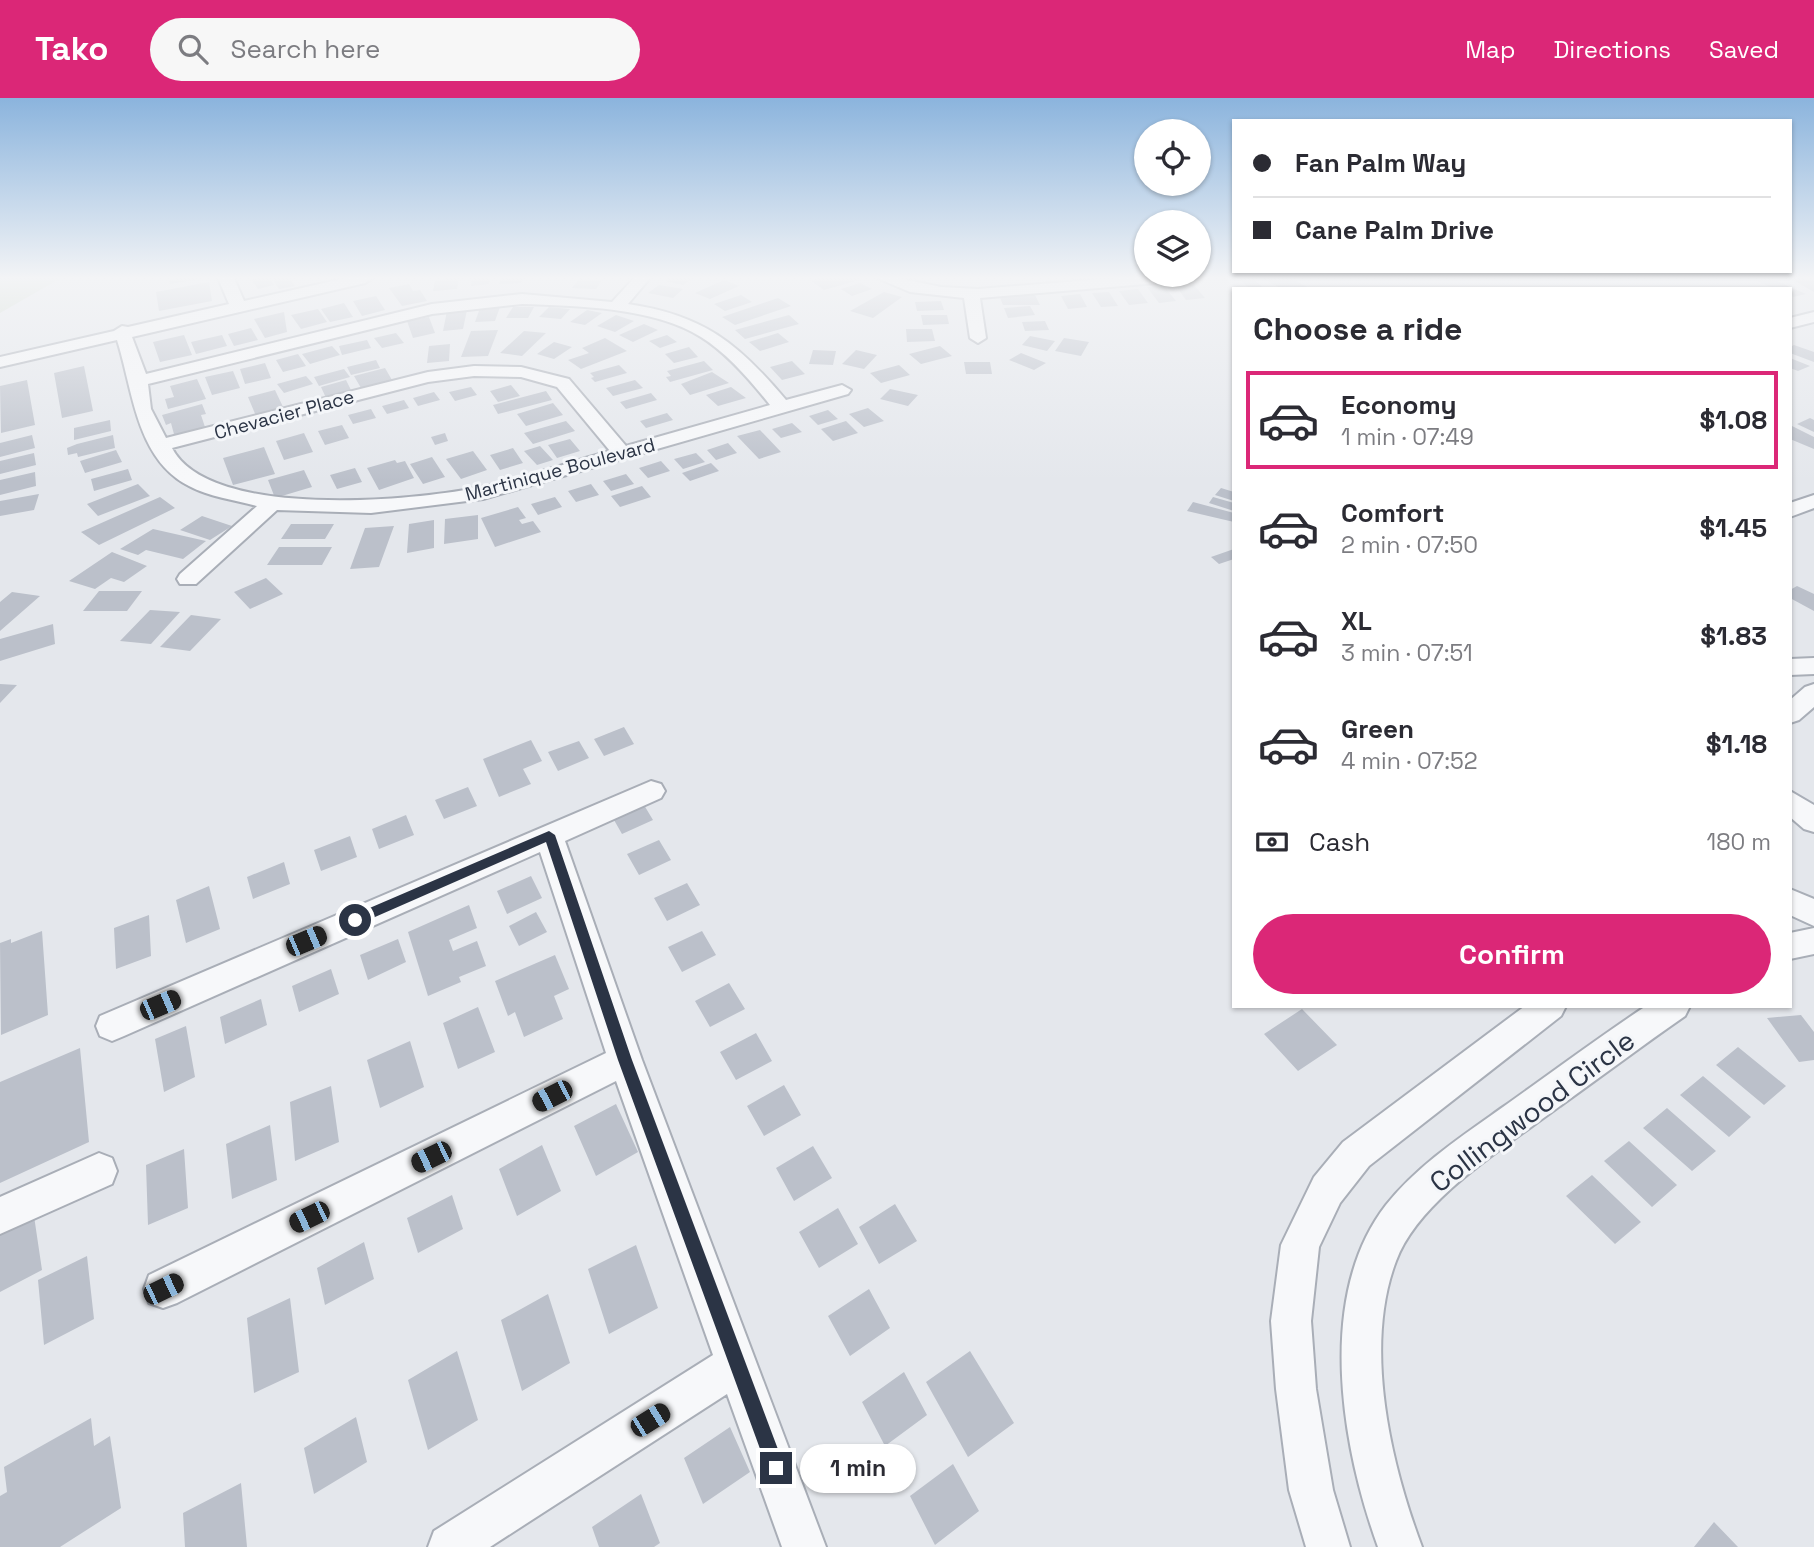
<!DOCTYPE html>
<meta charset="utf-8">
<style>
:root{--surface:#fff;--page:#f7f7f7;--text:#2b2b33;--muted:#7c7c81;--line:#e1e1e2;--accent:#db2777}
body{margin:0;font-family:"Space Grotesk",sans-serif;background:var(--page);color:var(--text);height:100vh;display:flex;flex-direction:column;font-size:26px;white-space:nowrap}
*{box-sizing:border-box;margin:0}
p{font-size:23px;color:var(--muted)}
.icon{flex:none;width:38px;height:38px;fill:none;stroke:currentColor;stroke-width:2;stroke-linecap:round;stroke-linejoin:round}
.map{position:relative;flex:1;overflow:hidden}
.side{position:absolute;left:1232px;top:189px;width:560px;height:721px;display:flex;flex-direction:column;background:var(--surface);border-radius:0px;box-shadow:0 2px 5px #0004}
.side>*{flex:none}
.top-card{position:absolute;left:1232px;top:21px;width:560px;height:154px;border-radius:0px;box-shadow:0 2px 5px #0004;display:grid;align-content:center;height:154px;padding:0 21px;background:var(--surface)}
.buttons{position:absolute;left:1134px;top:21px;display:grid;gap:14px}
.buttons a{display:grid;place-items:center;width:77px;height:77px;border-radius:50%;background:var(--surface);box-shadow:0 2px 5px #0004;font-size:35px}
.end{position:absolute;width:32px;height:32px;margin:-16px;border:9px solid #2b3445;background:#fff;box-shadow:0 0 0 4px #fff}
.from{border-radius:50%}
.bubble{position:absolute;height:49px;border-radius:24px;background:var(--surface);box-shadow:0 2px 5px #0004;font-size:23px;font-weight:700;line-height:49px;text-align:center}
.car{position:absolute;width:21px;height:42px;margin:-21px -10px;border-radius:9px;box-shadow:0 0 5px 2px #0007;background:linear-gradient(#222 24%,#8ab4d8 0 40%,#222 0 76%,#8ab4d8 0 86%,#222 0)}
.top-card b{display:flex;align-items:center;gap:24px;height:66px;font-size:26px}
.top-card b+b{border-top:2px solid var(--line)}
.top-card i{width:18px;height:18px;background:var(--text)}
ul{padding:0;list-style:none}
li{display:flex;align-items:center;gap:21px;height:98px;margin:0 14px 10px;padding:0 7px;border:4px solid transparent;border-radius:0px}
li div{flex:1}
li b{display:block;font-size:26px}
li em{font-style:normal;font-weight:700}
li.active{border-color:var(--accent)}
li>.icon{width:63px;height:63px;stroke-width:1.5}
h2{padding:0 21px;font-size:32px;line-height:84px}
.pay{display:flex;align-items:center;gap:18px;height:77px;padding:0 21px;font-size:26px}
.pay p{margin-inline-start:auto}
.cta{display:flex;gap:14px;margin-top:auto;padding:14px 21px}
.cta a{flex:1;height:80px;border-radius:42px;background:var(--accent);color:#fff;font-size:28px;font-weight:700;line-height:80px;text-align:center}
header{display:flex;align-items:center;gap:42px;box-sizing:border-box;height:98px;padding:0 35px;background:var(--accent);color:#fff}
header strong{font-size:33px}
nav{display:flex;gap:38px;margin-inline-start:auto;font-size:24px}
.search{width:490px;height:63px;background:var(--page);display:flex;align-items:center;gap:18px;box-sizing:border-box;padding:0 24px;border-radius:38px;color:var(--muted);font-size:26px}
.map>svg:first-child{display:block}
.green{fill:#c9d6c5}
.building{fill:#bbc0ca}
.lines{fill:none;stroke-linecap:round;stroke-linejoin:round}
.minor-casing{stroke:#a9aeb7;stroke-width:4}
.minor{fill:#f7f8fa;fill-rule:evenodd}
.route{fill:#2b3445}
.labels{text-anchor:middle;stroke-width:6;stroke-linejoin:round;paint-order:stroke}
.far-street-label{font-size:19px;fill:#2b3445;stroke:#f4f6f9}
.near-street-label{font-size:28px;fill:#2b3445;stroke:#f4f6f9}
</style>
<header>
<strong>Tako</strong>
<div class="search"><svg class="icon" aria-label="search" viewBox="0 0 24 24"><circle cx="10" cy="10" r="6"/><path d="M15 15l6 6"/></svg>Search here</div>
<nav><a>Map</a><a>Directions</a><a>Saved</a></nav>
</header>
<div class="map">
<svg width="1814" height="1449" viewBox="0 0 1814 1449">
<rect width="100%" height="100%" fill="#e4e7ec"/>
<path class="green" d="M0,180H61L0,215Z"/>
<path class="building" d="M183,180H200V181L170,186L169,182Z
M270,180L274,187L258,191L251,181Z
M272,180H290L295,188L279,191Z
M459,180L457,191L433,193L435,182Z
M472,180H490L489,186L471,188Z
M501,180H523L521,185L499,186Z
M670,180H693L683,187L665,183Z
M819,180H856L859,182L824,192L810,182Z
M1253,180L1262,189L1249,190L1239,181Z
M1262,180H1290L1311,191H1282Z
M1770,180L1790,189L1806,196L1793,199L1790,191H1775L1755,182Z
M1790,180L1814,182V194Z
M579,181L602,182L596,191L572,190Z
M724,182L739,188L710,201L695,195Z
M209,184L212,203L159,213L156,194Z
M860,185L872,191L852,198L841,191Z
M409,186L413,193L420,192L427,203L402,208L389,190Z
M659,187L683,191L673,200L648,195Z
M1194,187L1205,200L1186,202L1176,188Z
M1164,188L1176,203L1159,205L1147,189Z
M1138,191L1148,205L1129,207L1119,193Z
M884,194L902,199L873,220L850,213Z
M1109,194L1118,208L1101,209L1092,195Z
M1080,196L1087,209L1068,211L1061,198Z
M741,197L752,204L725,213L714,206Z
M999,197H1035L1040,207H1003Z
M376,198L385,212L362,218L353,203Z
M778,200L791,208L735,227L722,219Z
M941,203L944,212L917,213L915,204Z
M344,205L353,219L330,224L321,211Z
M1030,208L1035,217L1008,220L1004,210Z
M500,209L495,223L475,224L480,210Z
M513,209H534L528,220H506Z
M549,209L570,211L561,221L539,219Z
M318,211L327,224L301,231L291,217Z
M467,212L463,231L443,233L447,213Z
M587,212L602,215L585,227L570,224Z
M284,214L287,234L265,240L254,221Z
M616,217L634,223L615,234L597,228Z
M789,217L799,226L745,241L735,232Z
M921,217H947L949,226L923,227Z
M429,219L435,235L413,240L407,223Z
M1045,223L1049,232L1025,233L1022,224Z
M644,226L658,232L633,244L619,237Z
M251,230L258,242L234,248L228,236Z
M906,231H932L935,243L907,244Z
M498,232L488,258L461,259L471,233Z
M524,233L546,235L522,258L500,255Z
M396,235L404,245L382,250L374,240Z
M778,235L789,244L760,253L749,244Z
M184,237L192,257L160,264L153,244Z
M222,237L227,248L196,256L191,244Z
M667,237L677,244L660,250L649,243Z
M1030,238L1055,243L1047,253L1022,247Z
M605,240L627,253L581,271L568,262L589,255L582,250Z
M1064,240L1089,244L1081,258L1055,253Z
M367,242L371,250L342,257L339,248Z
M554,244L572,249L554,261L537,256Z
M450,246L449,263L427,265L429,248Z
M1794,247L1814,254V264L1790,255V249Z
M332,248L340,257L310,266L302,256Z
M940,248L952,258L921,266L909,256Z
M689,249L698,259L674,265L665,256Z
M813,252L836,253L833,267L809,266Z
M856,252L877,257L864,271L842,266Z
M1021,255L1046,265L1034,272L1009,262Z
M298,256L306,268L283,274L276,262Z
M1790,260L1810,268L1798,273L1790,270Z
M376,262L380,270L351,277L347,269Z
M704,263L713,272L670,284L666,279L671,278L667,273Z
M792,263L805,276L782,282L770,269Z
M964,264H990L992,276H966Z
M265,265L271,280L245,286L240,271Z
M619,267L627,275L595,284L591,280L594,279L590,275Z
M899,267L910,277L881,285L870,275Z
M84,268L93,313L62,320L54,275Z
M385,270L392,282L361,290L354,278Z
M344,271L350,279L319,288L314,279Z
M233,273L240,290L212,297L205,279Z
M712,274L729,285L690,297L681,286Z
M306,278L313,286L284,295L277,286Z
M197,281L206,301L168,311L165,301L174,299L170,288Z
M27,282L35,327L1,335L0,288Z
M346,282L352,294L326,300L321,289Z
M635,282L643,290L613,298L606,290Z
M511,287L520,298L498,304L490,293Z
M471,289L477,297L455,303L449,294Z
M731,289L746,300L718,308L706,297Z
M890,291L918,297L908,308L880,301Z
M275,292L284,311L256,318L248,299Z
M546,293L552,302L498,316L493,307Z
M434,294L440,302L418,308L413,300Z
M651,295L657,302L626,311L620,304Z
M404,302L409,310L387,316L382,308Z
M553,305L563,317L526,328L517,316Z
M202,306L206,316L201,317L206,332L175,340L171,325L166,327L162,317Z
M868,310L884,323L864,329L849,316Z
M371,311L376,320L353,326L348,317Z
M828,312L838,321L818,327L809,318Z
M667,315L673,322L646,330L640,323Z
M1810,320L1814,322V334L1797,326Z
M110,322L111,333L74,342V330Z
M566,323L575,333L533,346L524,335Z
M846,323L858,335L833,343L821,331Z
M792,325L802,334L781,340L772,331Z
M342,327L349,340L325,347L318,333Z
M1790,327L1814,339V351L1790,341Z
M760,332L781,354L759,361L737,338Z
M304,335L313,354L284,362L276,343Z
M445,335L448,343L435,347L431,339Z
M32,337L35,350L0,359V345Z
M113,337L115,350L78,359L77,355L68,357L67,350L77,346Z
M570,341L580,353L557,360L548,347Z
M728,345L737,355L716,362L707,352Z
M540,348L553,362L537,367L524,353Z
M264,349L275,376L233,387L223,360Z
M513,350L523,365L500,372L490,357Z
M116,352L122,364L85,375L80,363Z
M473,353L487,372L461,381L446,361Z
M34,355L36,367L0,376V363Z
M696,355L705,364L683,371L674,361Z
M432,359L445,379L423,386L410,366Z
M395,362L397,365L405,363L414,380L379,392L367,370Z
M661,363L670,373L648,380L639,370Z
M711,365L719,373L690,383L682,375Z
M355,370L362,384L337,391L330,377Z
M128,371L132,382L94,393L91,381Z
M304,372L312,389L275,400L268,382Z
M35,374L36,388L0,397V382Z
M626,376L634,386L611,393L603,383Z
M138,386L150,398L98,418L87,406Z
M591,386L599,397L576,404L568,393Z
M642,388L651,399L620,409L611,398Z
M1221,390L1234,394V403L1215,397Z
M39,396L34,412L0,418V403Z
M160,399L175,410L99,447L81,434Z
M555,399L562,409L538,417L531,406Z
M1213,399L1234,405V413L1209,405Z
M1193,404L1234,415V424L1187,413Z
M518,409L526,420L519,422L522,426L533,423L541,434L495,449L481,420Z
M478,417V441L444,446L445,421Z
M202,418L232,428L210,442L180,432Z
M434,422V450L407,455L409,426Z
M291,426H334L325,441H281Z
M394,428L379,469L350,471L365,430Z
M153,431L206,443L183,461L146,452L138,457L120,451Z
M279,449H332L322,467H267Z
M1234,451V461L1219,466L1211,459Z
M112,454L147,468L124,484L111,480L95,491L69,483Z
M266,480L283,496L250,511L234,494Z
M1797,488L1814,496V513L1790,500V492Z
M99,493H142L127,513H83Z
M12,494L40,498L0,533V504Z
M150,512L180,514L151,546L120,543Z
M191,517L221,521L190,553L160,549Z
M53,526L55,546L0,563V541Z
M0,586L17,587L0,605Z
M624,629L634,646L604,658L594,641Z
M531,642L542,663L523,671L531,686L499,699L483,661Z
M579,643L589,660L558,673L548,654Z
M468,689L477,708L444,721L435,702Z
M641,702L653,722L622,736L610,715Z
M406,717L414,737L379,751L372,731Z
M350,738L357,759L321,773L314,752Z
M659,742L671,762L639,777L627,756Z
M284,764L290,786L253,801L247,779Z
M531,778L542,800L507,816L497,793Z
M687,785L700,807L667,823L654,800Z
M209,788L220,831L186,845L176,802Z
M469,807L477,830L449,842L453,853L477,843L486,868L459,879L461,884L428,898L408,834Z
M536,814L547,834L519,848L509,828Z
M149,817L151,858L116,871L114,830Z
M42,833L48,917L1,937L0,845L11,841V845Z
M702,833L716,857L682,874L668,849Z
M398,841L406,864L368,882L360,857Z
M555,857L569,891L554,898L563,921L524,939L515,914L508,918L495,883Z
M331,871L339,896L299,914L292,888Z
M729,885L745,911L710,929L695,903Z
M261,901L267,927L225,946L220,919Z
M478,909L495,954L458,971L443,925Z
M1302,911L1337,947L1298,973L1264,936Z
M1801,917L1814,934V962L1799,964L1767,920Z
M186,928L195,979L164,994L155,941Z
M756,935L772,963L736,982L720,954Z
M410,943L424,989L380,1010L367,962Z
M1738,949L1786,988L1764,1007L1716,967Z
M80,950L89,1044L0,1085V984Z
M1703,978L1751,1019L1729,1039L1680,997Z
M784,987L801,1017L764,1038L747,1008Z
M331,988L339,1044L295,1063L290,1004Z
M616,1006L638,1054L596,1078L574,1028Z
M1667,1010L1716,1053L1692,1073L1643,1030Z
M270,1027L277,1082L232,1101L226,1046Z
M1629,1043L1677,1087L1652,1109L1604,1063Z
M542,1047L561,1093L517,1118L499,1071Z
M813,1048L832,1080L794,1103L776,1070Z
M184,1051L188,1110L148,1127L146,1067Z
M1592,1077L1641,1124L1615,1146L1566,1098Z
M452,1097L463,1131L418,1155L407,1120Z
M895,1106L917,1143L879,1166L859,1129Z
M838,1110L858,1146L819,1170L799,1134Z
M34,1118L42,1172L0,1194V1135Z
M364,1144L374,1181L325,1207L317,1170Z
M636,1147L658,1210L609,1236L588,1171Z
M87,1158L94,1221L44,1247L38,1182Z
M869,1191L890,1230L850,1258L828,1218Z
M548,1196L570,1265L522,1293L501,1222Z
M290,1200L299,1274L254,1295L247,1220Z
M457,1253L478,1322L428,1352L408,1282Z
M970,1253L1014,1325L968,1359L926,1284Z
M904,1274L927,1317L885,1348L862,1304Z
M356,1319L367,1364L314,1396L304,1350Z
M91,1320L94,1348L110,1338L121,1410L60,1449H0V1398L7,1394L4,1369Z
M730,1329L750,1374L703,1406L684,1360Z
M953,1366L979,1413L935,1447L910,1398Z
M241,1385L247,1449H185L183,1415Z
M641,1396L660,1445L654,1449H599L592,1429Z
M1714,1424L1738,1449H1694Z"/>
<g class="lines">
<defs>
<path id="minor" d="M218,180H234L244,203L346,180H373L365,185L132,239L146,276L432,206L522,196L612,204L634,180H650L628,206C703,217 738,245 786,302L842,287L851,292L848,296L483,401L371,415L277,412L196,486H180L177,481L180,476L257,408C236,402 209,399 189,388C136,361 133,292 117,242L0,269V259L114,233L122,228L128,229L229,206ZM522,206C576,208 654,209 701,239C727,255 751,283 770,307L626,348L569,281L521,269L474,268L428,274L166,340L151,311L148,286L432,216ZM474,278L521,279L557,289L610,353C567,365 524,380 481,389C414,403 209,422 172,350L428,284Z
M877,180H898L941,189L978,191L1114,180H1165L1157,185L980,200L986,240L978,245L970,240L964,200L910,194Z
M1814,214V224L1790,230V220Z
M1814,397V410L1790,419V405Z
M1814,560V576L1790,577V561Z
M1814,586V609L1799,622L1790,625V602L1805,589Z
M651,683L661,686L665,693L661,700L565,743L642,962L826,1449H782L727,1296L490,1449H428L434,1433L713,1257L616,983L177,1205L163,1210L149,1205L144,1191L149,1177L606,955L540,754L124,938L112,943L100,938L96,928L100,918Z
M1790,693L1814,707V734L1804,731L1790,719Z
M1790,791L1814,801V828L1790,817Z
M1814,830V856L1790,861V835Z
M1525,908H1566L1561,918L1369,1068L1340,1105L1319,1149L1311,1223L1316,1291L1333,1392L1350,1449H1306L1289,1392L1276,1291L1271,1223L1281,1147L1314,1079L1343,1044Z
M1646,908H1690L1685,918C1643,947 1602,978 1560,1008C1508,1047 1419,1101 1396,1163C1363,1250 1391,1366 1422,1449H1378C1342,1349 1315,1199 1386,1107C1418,1067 1462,1038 1503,1009C1551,975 1598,940 1646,908Z
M99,1055L112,1060L117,1073L112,1086L0,1136V1099Z"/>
</defs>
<use href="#minor" class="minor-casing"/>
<use href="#minor" class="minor"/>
</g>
<linearGradient id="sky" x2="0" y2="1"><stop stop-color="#8bb4dd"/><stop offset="0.47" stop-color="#f3f4f6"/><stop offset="1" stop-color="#f3f4f6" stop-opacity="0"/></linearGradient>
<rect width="1814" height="383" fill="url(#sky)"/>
<path class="route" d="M549,733L555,737L632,962L785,1370L782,1376L776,1379L770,1376L767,1370L618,962L546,744L359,826L355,827L349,822L351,818Z"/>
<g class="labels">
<g class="far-street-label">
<text transform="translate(284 316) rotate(-15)" y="7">Chevacier Place</text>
<text transform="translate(560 371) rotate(-15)" y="7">Martinique Boulevard</text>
</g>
<g class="near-street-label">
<text transform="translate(1532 1013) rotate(-37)" y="10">Collingwood Circle</text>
</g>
</g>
</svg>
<div class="buttons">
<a><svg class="icon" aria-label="locate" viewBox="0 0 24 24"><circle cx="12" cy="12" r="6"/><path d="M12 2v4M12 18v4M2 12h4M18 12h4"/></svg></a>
<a><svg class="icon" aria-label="layers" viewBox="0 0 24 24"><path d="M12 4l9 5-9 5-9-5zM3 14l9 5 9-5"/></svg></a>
</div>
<i class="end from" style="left:355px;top:822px"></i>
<i class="end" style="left:776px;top:1370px"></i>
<div class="bubble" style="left:800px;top:1346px;width:116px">1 min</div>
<i class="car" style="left:306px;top:843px;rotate:67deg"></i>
<i class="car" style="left:160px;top:907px;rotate:67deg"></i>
<i class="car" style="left:552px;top:998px;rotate:243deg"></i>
<i class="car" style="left:431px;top:1059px;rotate:244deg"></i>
<i class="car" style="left:309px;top:1119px;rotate:244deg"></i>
<i class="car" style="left:163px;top:1191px;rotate:64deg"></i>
<i class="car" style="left:650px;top:1322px;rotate:58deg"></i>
<div class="top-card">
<b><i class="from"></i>Fan Palm Way</b>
<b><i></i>Cane Palm Drive</b>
</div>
<section class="side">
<h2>Choose a ride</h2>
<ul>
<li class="active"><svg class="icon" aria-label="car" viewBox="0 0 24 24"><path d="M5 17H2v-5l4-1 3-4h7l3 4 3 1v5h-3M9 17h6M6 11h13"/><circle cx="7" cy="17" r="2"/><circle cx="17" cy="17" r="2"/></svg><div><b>Economy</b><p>1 min · 07:49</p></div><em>$1.08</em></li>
<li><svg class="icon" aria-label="car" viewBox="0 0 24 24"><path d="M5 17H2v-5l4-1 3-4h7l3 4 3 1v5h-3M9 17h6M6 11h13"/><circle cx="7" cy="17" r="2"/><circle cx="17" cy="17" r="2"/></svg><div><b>Comfort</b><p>2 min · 07:50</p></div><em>$1.45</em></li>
<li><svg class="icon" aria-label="car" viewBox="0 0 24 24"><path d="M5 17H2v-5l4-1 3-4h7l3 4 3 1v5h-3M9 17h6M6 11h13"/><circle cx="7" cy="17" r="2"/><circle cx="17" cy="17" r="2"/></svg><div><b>XL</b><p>3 min · 07:51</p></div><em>$1.83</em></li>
<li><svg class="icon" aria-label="car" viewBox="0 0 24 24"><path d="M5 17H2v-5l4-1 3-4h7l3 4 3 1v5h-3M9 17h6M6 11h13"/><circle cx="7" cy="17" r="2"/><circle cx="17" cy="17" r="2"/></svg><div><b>Green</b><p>4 min · 07:52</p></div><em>$1.18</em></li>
</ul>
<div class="pay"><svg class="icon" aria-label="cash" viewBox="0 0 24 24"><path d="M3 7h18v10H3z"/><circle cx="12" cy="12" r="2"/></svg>Cash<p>180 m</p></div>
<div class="cta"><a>Confirm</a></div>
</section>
</div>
